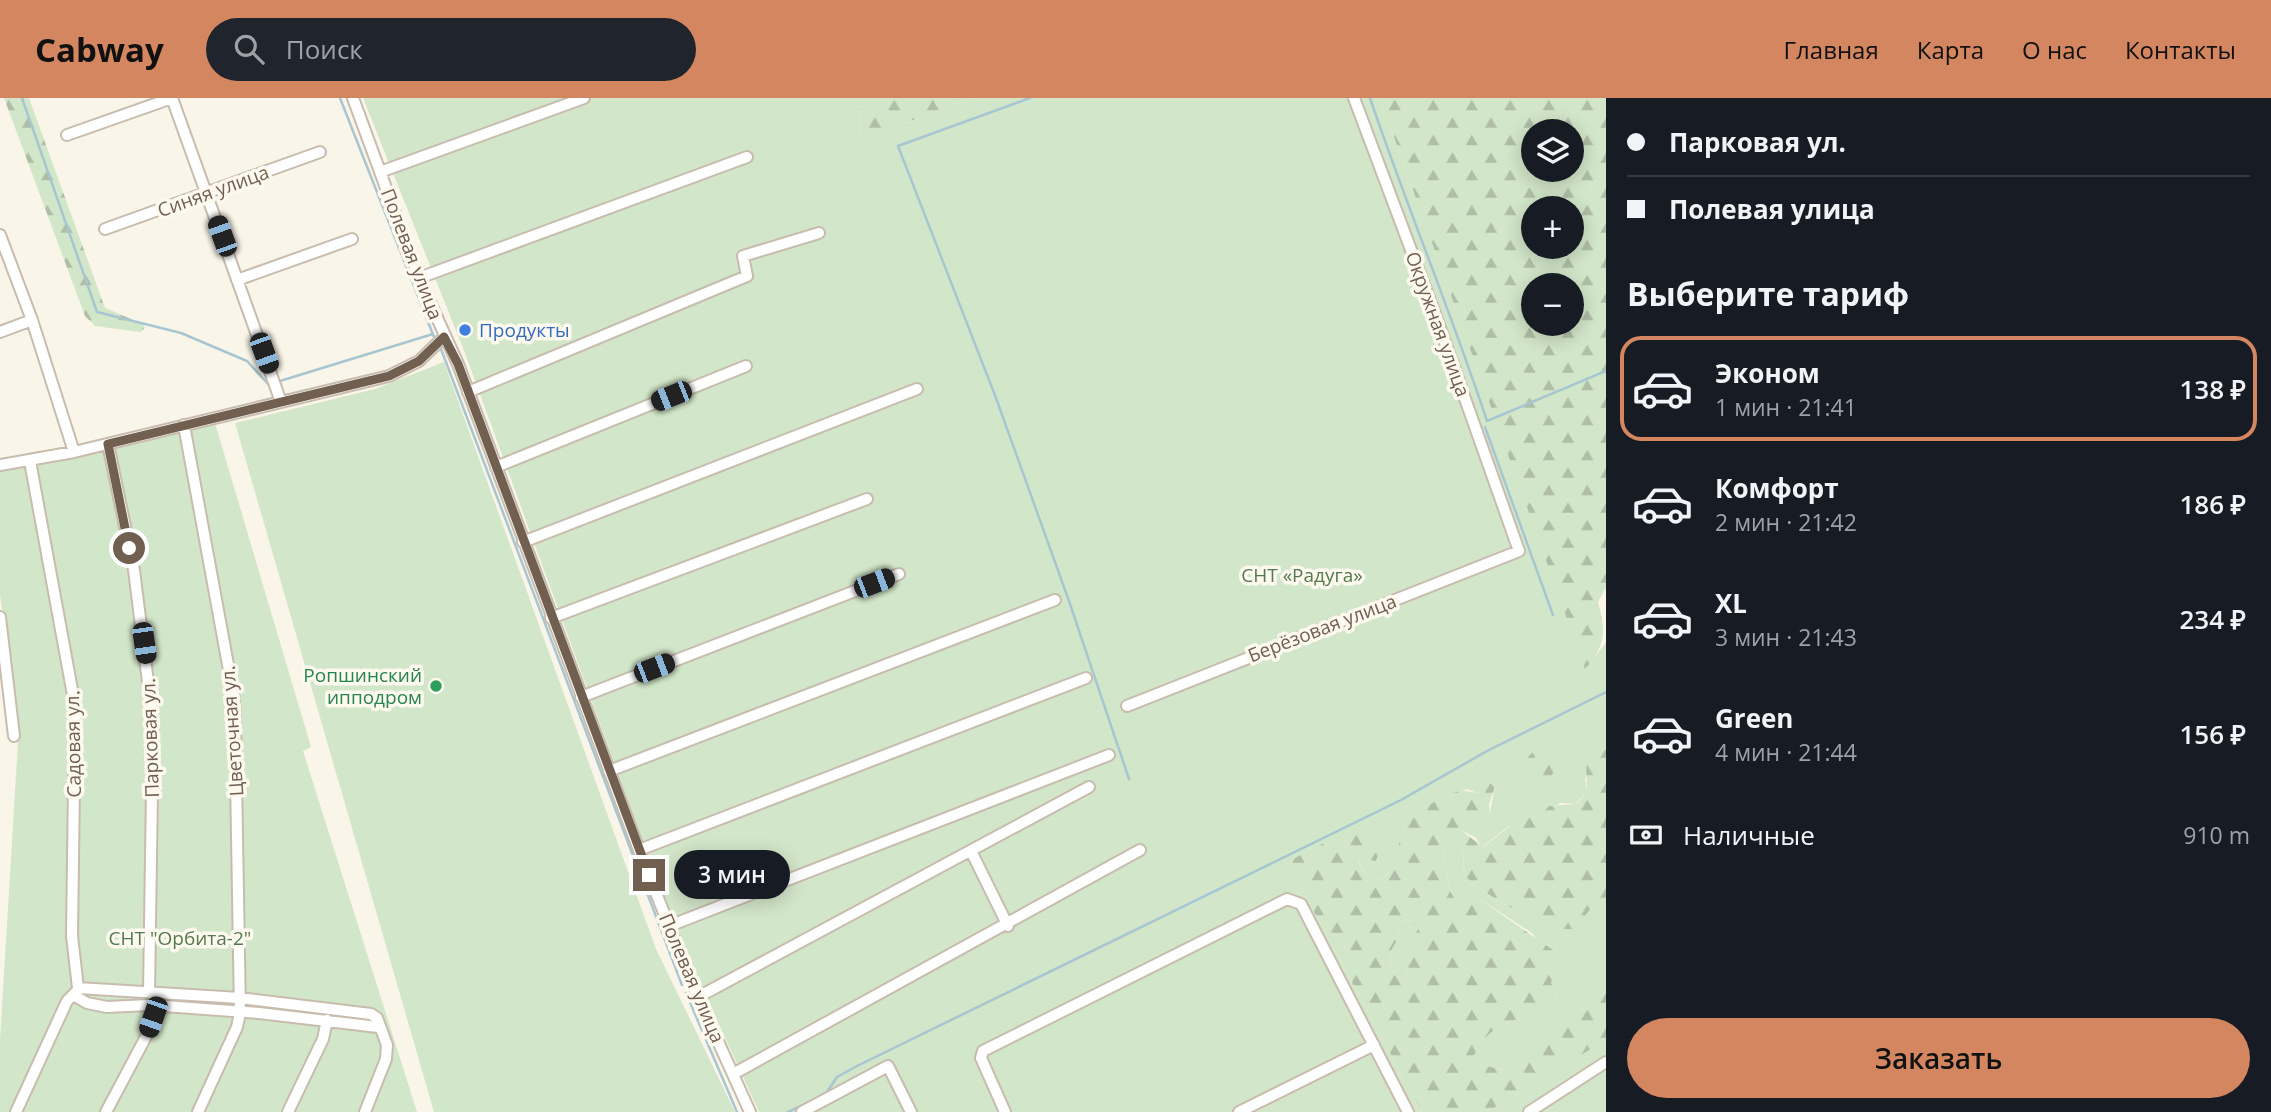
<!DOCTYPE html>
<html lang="ru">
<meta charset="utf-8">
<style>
:root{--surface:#171b24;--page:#20242c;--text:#f1f3f6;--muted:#9ea1a6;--line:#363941;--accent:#d3865f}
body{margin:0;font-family:"Open Sans",sans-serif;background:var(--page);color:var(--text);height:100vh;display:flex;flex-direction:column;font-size:26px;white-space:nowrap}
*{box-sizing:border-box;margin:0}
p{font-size:23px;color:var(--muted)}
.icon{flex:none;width:38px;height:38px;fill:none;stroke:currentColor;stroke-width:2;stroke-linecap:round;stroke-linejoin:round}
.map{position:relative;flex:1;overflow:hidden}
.drawer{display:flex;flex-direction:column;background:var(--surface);width:665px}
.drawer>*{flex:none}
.banner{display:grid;align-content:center;height:154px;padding:0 21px;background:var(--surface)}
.fabs{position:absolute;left:1521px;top:21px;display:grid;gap:14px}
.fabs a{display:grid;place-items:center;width:63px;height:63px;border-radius:50%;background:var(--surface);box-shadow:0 4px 18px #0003;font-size:35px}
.end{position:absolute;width:32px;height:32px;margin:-16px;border:9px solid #716050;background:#fff;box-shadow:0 0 0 4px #fff}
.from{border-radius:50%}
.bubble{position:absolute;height:49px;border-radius:24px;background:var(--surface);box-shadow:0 4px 18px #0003;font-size:23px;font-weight:600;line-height:49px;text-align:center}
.car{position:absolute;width:21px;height:42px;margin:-21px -10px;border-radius:9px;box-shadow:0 0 5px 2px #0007;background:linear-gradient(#222 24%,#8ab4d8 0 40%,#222 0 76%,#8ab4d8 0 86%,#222 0)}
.banner b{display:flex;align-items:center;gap:24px;height:66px;font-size:26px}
.banner b+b{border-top:2px solid var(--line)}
.banner i{width:18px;height:18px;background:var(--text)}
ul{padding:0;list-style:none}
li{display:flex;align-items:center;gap:21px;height:105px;margin:0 14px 10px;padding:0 7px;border:4px solid transparent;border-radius:21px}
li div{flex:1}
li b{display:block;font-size:26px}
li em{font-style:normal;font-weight:600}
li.selected{border-color:var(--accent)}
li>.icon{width:63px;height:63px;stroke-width:1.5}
h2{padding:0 21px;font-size:32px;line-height:84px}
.pay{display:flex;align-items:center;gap:18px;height:77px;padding:0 21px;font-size:26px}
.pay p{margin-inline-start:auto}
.button{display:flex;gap:14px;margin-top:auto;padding:14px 21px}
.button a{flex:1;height:80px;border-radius:42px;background:var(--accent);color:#111;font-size:28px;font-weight:600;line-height:80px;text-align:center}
header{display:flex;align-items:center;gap:42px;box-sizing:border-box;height:98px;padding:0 35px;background:var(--accent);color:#111}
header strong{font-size:33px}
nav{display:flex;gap:38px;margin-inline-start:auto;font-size:24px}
.search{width:490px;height:63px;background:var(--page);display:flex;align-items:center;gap:18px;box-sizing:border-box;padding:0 24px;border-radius:38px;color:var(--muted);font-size:26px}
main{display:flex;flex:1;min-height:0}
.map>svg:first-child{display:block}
.green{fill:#d2e6c9}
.forest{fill:url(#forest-firs);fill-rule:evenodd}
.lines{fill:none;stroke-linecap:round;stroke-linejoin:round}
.stream{stroke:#a8c6d1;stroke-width:2.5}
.minor-casing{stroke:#c8bcae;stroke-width:14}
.minor{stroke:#fff;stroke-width:10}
.route{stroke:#716050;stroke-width:9}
.shop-dot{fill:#3f7fe0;stroke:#fdf9ef;stroke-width:2.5}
.leisure-dot{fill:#2e9e5b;stroke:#fdf9ef;stroke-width:2.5}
.labels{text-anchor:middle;stroke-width:7;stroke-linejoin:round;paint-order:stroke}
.street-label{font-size:19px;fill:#716050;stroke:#fdf9ef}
.shop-label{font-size:19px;fill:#366cbe;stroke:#fdf9ef;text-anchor:start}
.park-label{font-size:19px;fill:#557a4d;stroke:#fdf9ef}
.leisure-label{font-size:19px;fill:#27864d;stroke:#fdf9ef;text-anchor:end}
</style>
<header>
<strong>Cabway</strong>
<div class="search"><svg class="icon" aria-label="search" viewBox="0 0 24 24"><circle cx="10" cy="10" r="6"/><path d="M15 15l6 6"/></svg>Поиск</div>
<nav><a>Главная</a><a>Карта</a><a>О нас</a><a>Контакты</a></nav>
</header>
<main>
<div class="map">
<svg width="1606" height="1014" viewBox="0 0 1606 1014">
<defs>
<pattern id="forest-firs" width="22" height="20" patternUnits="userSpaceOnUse" patternTransform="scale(1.75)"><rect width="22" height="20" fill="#d2e6c9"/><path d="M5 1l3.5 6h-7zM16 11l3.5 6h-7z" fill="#afbea6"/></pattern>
</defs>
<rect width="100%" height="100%" fill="#faf5e9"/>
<path class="green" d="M363,0H861L860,42L973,0H1380L1585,570L1606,545V652L1599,649L1585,681L1587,694L1576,706L1560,705L1538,720L1508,729L1482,749L1475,739L1462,733V727L1489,719L1495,689L1480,696L1467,691L1405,723L1399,744V765L1380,782C1367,780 1360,773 1359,760L1378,756L1333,748L1287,764L1422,1014H759L671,821L465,255Z
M444,264L656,851L735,1014H434L235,325L375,291Z
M215,325L311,649L303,653L417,1014H0V942L18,644L0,496V370L21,369Z
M1454,743L1464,754L1463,773L1473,787L1547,830L1593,808L1606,806V895L1557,928L1538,944L1527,962L1504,972L1471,964L1478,944L1497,929L1556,906L1557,894L1551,885L1557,868L1532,835L1478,800L1456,803L1450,793L1442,747Z
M1412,822L1418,830L1413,858L1407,865L1406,882L1396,878L1389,867L1392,851L1399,839L1396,824Z
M1606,942V1014H1487Z"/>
<path class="forest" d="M4,0H29L105,210L143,226L145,230L140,234L95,228L85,218Z
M861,0H973L860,42Z
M1380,0H1606V489L1598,504C1606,534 1606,547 1585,571ZM1533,33H1572V72H1533ZM1533,110H1572V149H1533ZM1533,187H1572V226H1533Z
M1599,649L1606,652V806L1593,808L1574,831H1547L1473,787L1463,774L1464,754L1454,743L1442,747L1450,793L1456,803L1466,798L1478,800L1553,852L1557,868L1551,885L1557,894L1556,906C1519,926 1489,918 1471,964L1504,972L1527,962L1538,944L1557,928L1606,895V942L1487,1014H1422L1287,764L1326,744L1333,748C1342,739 1351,735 1364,737L1378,756L1376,763L1359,760C1359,773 1368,780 1380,782L1399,765V744L1405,723C1430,709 1450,685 1480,696L1489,684L1495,689L1489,706L1490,719L1462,727V733L1483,749L1521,720H1538L1549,708L1577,706L1587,694L1586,658ZM1412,822L1418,830L1413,844L1408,847L1413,857L1407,865L1406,882L1396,878L1389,867L1392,851L1399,839L1396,824Z
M1533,654L1548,658L1558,667L1550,680L1530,676L1523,664Z"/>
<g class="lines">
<path class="stream" d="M22,0L97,214L181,235L247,263L268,286
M340,0L434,239
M1030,0L898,48L996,300L1069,503L1129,681
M1370,0C1407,109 1451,214 1487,323L1606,273
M441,251L682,887
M280,283L433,236
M1485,329L1553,517
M686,895L737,1014
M825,997L837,979L857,968L1401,702L1487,653L1606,594
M788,1014L812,1003"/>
<defs>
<path id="minor" d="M172,0L281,304
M353,0L419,180L458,266L639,752L693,888L750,1014
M67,37L172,0
M380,74L584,0
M105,131L320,54
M0,137L32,222L74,354
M419,180L747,59
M237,182L352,141
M0,234L32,222
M468,294L747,178L743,158L819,135
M184,327L233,594L235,619L240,915L237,929L198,1014
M108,346L134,472L153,624L149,895
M30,363L75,608L72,838L78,890
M0,367L74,354L389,278L419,263L444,239
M496,369L746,268
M523,444L917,291
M0,519L14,638
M551,520L867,401
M581,599L899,476
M1127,608L1519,453L1434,213L1354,0
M609,673L1055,502
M639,752L1086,580
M971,753L1008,828
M669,828L1109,657
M78,890L240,900L371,916L377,920L387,947L386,961L365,1014
M75,898L87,905L107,909L150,907L259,915L378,929
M698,899L1089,689
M733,976L1140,752
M16,1014L67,903L77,893
M106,1014L149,933L154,919L150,907
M288,1014L323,941L327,922
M802,1014L888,968L911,1014
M1005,1014L981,960L983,953L1287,801L1301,806L1408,1014
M1239,1014L1374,947
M1529,1014L1606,964"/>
</defs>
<use href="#minor" class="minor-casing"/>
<use href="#minor" class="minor"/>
</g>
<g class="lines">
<path class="route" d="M129,450L108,346L389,278L419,263L444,239L458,266L649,777"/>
</g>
<circle class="shop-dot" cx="465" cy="232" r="7"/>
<circle class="leisure-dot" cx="436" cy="588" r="7"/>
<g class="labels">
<g class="street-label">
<text transform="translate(213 93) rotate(-20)" y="7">Синяя улица</text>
<text transform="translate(412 156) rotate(69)" y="7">Полевая улица</text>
<text transform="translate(1438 226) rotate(70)" y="7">Окружная улица</text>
<text transform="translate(1322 530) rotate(-21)" y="7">Берёзовая улица</text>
<text transform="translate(232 633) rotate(-94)" y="7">Цветочная ул.</text>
<text transform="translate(150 640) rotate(-92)" y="7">Парковая ул.</text>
<text transform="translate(73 646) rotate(-91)" y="7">Садовая ул.</text>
<text transform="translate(692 880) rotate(67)" y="7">Полевая улица</text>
</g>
<g class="shop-label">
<text x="479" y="239">Продукты</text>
</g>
<g class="park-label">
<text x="1302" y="484">СНТ «Радуга»</text>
<text x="180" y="847">СНТ "Орбита-2"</text>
</g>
<g class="leisure-label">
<text x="422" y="584">Ропшинский<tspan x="422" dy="22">ипподром</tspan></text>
</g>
</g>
</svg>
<div class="fabs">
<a><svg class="icon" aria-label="layers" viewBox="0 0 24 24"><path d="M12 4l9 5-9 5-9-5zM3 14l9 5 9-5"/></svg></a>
<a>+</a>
<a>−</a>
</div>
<i class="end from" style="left:129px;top:450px"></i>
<i class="end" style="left:649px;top:777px"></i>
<div class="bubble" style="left:674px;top:752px;width:116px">3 мин</div>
<i class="car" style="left:222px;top:138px;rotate:340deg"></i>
<i class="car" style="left:264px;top:255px;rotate:160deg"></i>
<i class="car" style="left:671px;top:298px;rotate:248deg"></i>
<i class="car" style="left:874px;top:485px;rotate:69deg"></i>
<i class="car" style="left:144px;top:545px;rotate:172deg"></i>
<i class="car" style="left:654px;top:570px;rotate:69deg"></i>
<i class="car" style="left:153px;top:919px;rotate:199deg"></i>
</div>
<section class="drawer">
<div class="banner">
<b><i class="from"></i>Парковая ул.</b>
<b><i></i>Полевая улица</b>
</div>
<h2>Выберите тариф</h2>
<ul>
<li class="selected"><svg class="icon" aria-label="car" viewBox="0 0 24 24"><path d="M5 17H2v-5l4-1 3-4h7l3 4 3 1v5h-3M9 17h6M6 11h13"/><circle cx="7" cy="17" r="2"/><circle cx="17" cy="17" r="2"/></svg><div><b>Эконом</b><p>1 мин · 21:41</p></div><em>138 ₽</em></li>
<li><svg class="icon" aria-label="car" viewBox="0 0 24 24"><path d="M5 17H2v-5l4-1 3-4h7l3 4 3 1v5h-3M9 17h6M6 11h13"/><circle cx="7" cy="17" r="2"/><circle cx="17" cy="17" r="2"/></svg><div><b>Комфорт</b><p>2 мин · 21:42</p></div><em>186 ₽</em></li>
<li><svg class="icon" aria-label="car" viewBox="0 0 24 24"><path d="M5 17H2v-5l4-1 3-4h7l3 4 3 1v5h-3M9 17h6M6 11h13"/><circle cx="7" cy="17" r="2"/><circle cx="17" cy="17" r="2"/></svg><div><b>XL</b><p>3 мин · 21:43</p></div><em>234 ₽</em></li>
<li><svg class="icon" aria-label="car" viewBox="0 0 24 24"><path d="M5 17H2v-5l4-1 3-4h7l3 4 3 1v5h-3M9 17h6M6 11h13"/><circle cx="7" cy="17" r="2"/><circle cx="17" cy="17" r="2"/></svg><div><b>Green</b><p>4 мин · 21:44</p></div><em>156 ₽</em></li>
</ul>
<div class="pay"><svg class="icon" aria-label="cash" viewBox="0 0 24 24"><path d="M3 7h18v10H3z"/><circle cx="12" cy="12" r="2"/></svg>Наличные<p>910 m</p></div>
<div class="button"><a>Заказать</a></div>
</section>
</main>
